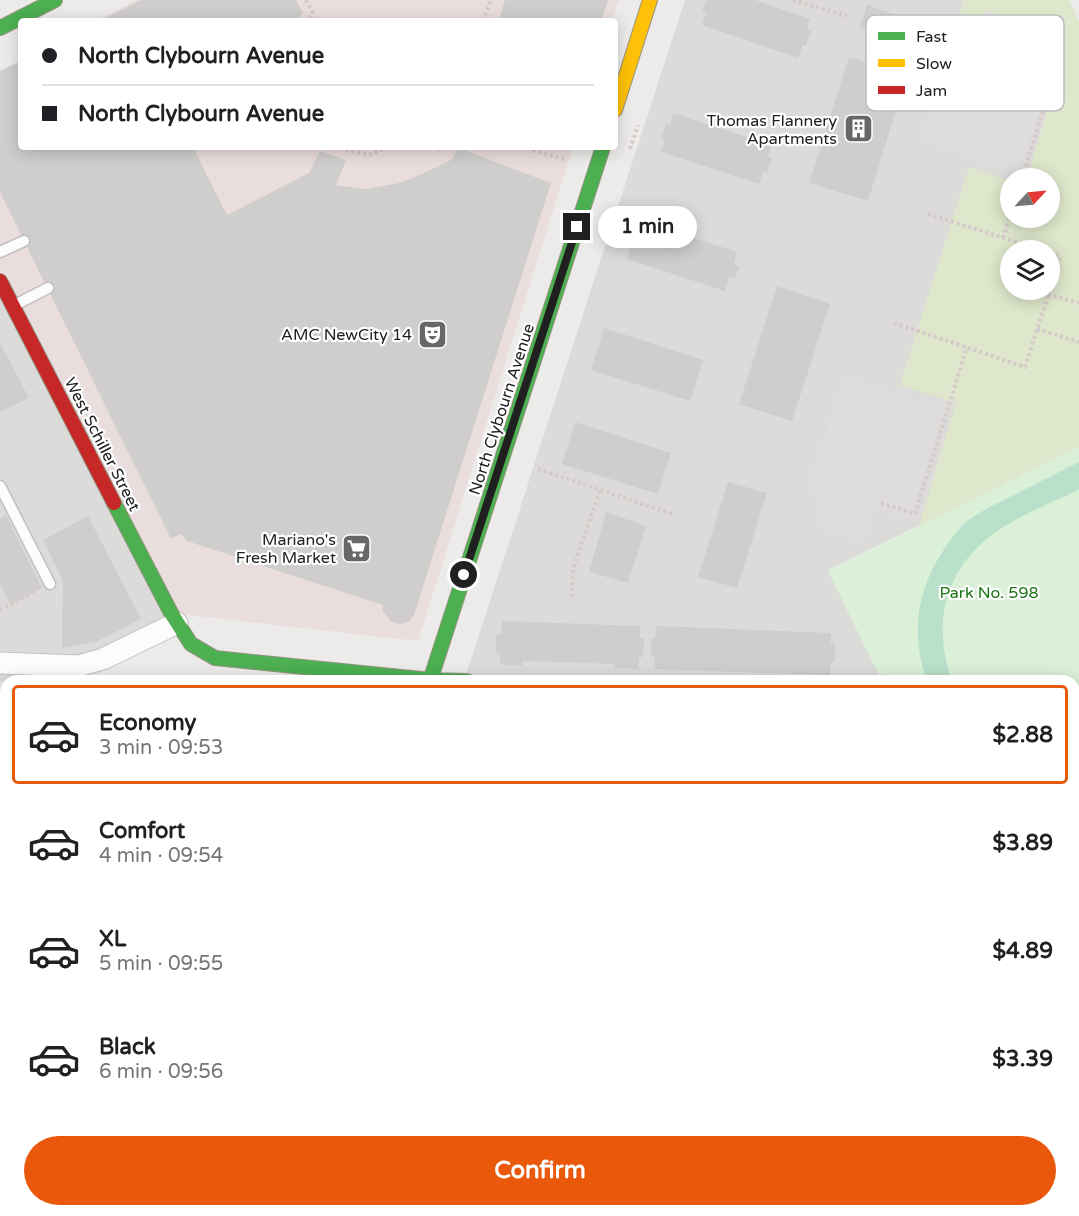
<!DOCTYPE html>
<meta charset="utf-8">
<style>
:root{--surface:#fff;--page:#f6f6f6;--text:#202124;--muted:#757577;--line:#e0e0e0;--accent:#ea580c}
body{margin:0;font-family:"Varela Round",sans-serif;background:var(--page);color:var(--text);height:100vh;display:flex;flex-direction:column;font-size:22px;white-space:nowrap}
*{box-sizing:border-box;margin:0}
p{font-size:20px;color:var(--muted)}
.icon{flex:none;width:33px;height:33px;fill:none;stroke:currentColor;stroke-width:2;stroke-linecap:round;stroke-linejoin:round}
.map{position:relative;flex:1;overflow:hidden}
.drawer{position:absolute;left:0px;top:675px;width:1080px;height:542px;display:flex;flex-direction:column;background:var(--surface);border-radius:18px 18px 0 0;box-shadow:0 3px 15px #0003}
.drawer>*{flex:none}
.banner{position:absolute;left:18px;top:18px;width:600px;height:132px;border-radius:6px;box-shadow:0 3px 15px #0003;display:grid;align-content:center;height:132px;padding:0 24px;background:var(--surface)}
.needle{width:39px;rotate:64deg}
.buttons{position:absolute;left:1000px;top:168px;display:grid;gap:12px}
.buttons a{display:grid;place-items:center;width:60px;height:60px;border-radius:50%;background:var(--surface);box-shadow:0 3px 15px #0003;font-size:30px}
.end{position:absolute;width:27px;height:27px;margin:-14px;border:8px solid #202020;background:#fff;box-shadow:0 0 0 3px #fff}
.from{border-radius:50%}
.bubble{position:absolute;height:42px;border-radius:21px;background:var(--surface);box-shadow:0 3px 15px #0003;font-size:20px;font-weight:700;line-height:42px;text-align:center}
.banner b{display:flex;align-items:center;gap:21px;height:57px;font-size:22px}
.banner b+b{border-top:2px solid var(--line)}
.banner i{width:15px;height:15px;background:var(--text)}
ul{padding:10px 0 0;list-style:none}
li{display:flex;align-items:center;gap:18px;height:99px;margin:0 12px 9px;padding:0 12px;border:3px solid transparent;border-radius:6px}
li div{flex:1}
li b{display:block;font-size:22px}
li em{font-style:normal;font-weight:700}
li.selected{border-color:var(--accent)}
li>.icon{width:54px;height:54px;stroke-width:1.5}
.cta{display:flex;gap:12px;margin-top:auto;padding:12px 24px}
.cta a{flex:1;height:69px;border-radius:36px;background:var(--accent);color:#fff;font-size:24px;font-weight:700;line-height:69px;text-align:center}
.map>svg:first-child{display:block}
.residential{fill:#dddbda;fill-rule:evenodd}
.commercial{fill:#eadddd}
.construction{fill:#d6d4cb}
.grass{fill:#dee7cb;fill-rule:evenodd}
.park{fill:#daf0d7}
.pitch{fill:#b8e0ca}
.parking{fill:#dedddc}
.building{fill:#d0cecc}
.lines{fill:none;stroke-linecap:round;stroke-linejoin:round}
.lane-casing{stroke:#c1c0bf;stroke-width:13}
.street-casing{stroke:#c1c0bf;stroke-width:23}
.fast-casing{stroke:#969583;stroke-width:16}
.slow-casing{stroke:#969583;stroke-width:16}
.jam-casing{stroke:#969583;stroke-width:16}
.path{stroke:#d6c9c9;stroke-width:4;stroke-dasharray:3 3;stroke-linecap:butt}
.lane{stroke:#fcfcfc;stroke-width:10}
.street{stroke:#fcfcfc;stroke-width:21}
.fast{stroke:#4caf50;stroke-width:14}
.slow{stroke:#ffc107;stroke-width:14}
.jam{stroke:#c62828;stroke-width:14}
.route{stroke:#202020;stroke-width:8}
.labels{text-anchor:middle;stroke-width:4.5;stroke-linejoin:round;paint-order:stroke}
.poi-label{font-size:16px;fill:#202020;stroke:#fff;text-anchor:end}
.street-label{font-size:16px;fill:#202020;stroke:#fff}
.park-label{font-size:16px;fill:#1b7517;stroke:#fff}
.key{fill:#fff;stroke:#bcbcbc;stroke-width:1.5}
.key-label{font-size:16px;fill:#202020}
</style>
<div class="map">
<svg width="1079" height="1216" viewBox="0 0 1079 1216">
<rect width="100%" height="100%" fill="#edebe9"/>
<path class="residential" d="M685,0H1069L1079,22V447L828,570L882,681H464ZM1011,178H1050V218H1011ZM1011,250H1050V290H1011Z
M0,281L171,613L91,656L0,682Z
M1079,1078V1216H810L821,1210H1074V1080Z"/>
<path class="commercial" d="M136,0H619L612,21H96Z
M0,73L21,147H573L418,641L171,613L0,281Z"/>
<path class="construction" d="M304,1210H692V1211L682,1216H302Z"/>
<path class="grass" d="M964,0H1069L1079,22V447L919,526L956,403L900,385L969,167L1011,181V218H1050V178H1027L1052,95L1019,82L1012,54L985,11L980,31L957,23ZM1011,250H1050V290H1011Z
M6,1015V1210L226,1211L225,1216H0V1018Z"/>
<path class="park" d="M1079,447V1038L1074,1041V681H882L828,571Z"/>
<path class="pitch" d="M1079,462V489C1054,502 1020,515 997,531C945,568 931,622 952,681H927C911,635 916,592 943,551C950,541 957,530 966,522C980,511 998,503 1014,495C1035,484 1057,473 1079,462Z
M1074,902L1079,906V935L1074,932Z"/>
<path class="parking" d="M985,11L1021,22L1012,54L1021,90L1043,98L1020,174L922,141L957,23L980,30Z
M844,377L945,409L910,519L873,508L863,542L819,528L824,512L816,490L809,488Z"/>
<path class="building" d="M141,0H296L303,13L297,21H99Z
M505,0H608L601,21H499Z
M706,0H755L810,19L807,29L811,31L806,46L803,45L798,58L702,25L706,14L702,12Z
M867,5L920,23L912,45L860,27Z
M849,57L907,75L868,201L809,183Z
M21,61V147H193L227,215L309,173L320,151L346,160L336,185L365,189L400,183L426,172L451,160L459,148L551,183L414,615L409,622L400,624L391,622L383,611V605L187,541L181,534L171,539L0,192V71Z
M673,113L772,145L768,157L772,158L767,173L763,172L759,184L661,152L665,140L661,139L666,123L670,125Z
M638,220L737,252L734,263L739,268L734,279L729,277L725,291L627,259L630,247L626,246L630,233L634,234Z
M777,286L830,304L792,421L739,404Z
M604,328L703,360L690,401L591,370Z
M0,343L29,398L0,412Z
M575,422L671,453L658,494L562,464Z
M728,482L767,493L737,588L698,577Z
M606,512L646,526L628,583L589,572Z
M6,515L42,588L10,604L0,584V518Z
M88,516L141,619L98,641L62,648L63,581L43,540Z
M502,621L640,626V638L644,639L643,657H639L638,669L615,668V664L523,661L522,666L500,664V654L496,652V635L501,634Z
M656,626L831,633V644H835V662L831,663L830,675L655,669V658L651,656V639L655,638Z
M0,962L6,973V989L0,992Z
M1074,1130L1079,1139V1189L1074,1179Z
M889,1210H906L909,1216H883L882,1214Z
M911,1210H935L938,1216H914Z
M941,1210H965L968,1216H944Z
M971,1210H995L998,1216H974Z
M1000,1210H1026L1027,1213L1020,1216H1003Z"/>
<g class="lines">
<defs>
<path id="lane" d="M0,252L24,241
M13,306L48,288
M0,486L50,584
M202,1216L214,1210"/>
<path id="street" d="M0,663L78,666L103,659L177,623"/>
<path id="fast" d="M0,28L55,0
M114,503L171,613L191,644L215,658L431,680L467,681
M430,681L603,147
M770,1216L781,1210"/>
<path id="slow" d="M615,110L650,0"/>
<path id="jam" d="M0,281L114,503
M1074,1060L1079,1057
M261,1216L263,1210"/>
</defs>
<use href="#lane" class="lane-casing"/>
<use href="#street" class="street-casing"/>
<use href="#fast" class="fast-casing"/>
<use href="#slow" class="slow-casing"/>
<use href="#jam" class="jam-casing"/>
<path class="path" d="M306,0L313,13L307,21
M793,0L847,16
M483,21L491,0
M1007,82L1048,96L1022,178
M341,147L342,149L369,155L388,147
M432,147L441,150L442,147
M521,147L567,160
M630,149L638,125
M928,214L1042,250
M1003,238L1011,213
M1050,253L1060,256L1050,288
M1048,294L1079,303
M894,323L1025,367L1050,290
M1037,329L1079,342
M538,469L673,514
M881,503L915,514L967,347
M572,597L573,569L600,490
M0,610L36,591
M886,675L889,681
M0,825L6,822
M0,1005L6,1002
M0,1147L6,1159
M33,1210L36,1216"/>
<use href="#lane" class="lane"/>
<use href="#street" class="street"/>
<use href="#fast" class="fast"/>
<use href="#slow" class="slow"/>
<use href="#jam" class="jam"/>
</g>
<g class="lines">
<path class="route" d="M464,575L577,227"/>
</g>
<defs>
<symbol id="building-square" viewBox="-11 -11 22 22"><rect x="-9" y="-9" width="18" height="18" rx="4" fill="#686766" stroke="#fff"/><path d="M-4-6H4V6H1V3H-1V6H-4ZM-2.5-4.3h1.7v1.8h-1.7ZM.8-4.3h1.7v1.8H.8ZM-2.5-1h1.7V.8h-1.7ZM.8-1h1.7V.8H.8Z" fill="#fff"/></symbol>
<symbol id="theatre-square" viewBox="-11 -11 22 22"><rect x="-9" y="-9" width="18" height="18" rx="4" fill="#686766" stroke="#fff"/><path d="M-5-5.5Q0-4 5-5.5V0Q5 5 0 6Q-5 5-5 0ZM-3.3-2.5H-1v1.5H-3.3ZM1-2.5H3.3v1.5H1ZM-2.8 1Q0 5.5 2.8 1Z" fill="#fff"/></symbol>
<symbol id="supermarket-square" viewBox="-11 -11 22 22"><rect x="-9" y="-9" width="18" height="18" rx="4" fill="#686766" stroke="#fff"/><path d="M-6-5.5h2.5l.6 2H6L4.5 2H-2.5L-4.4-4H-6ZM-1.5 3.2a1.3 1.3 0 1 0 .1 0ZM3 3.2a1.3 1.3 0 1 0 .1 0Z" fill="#fff"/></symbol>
</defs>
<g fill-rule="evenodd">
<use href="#building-square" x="842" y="112" width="33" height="33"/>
<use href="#theatre-square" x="416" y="318" width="33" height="33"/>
<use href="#supermarket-square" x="340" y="532" width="33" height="33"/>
</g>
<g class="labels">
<g class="poi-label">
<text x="837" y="126">Thomas Flannery<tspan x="837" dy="18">Apartments</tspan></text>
<text x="412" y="340">AMC NewCity 14</text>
<text x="336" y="545">Mariano's<tspan x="336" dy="18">Fresh Market</tspan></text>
</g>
<g class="street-label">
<text transform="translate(501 409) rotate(-72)" y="6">North Clybourn Avenue</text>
<text transform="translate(103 444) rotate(63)" y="6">West Schiller Street</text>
</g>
<g class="park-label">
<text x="989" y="598">Park No. 598</text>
</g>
</g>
<rect x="866" y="15" width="198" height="96" rx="9" class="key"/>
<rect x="878" y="32" width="27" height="8" fill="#4caf50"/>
<rect x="878" y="59" width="27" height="8" fill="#ffc107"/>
<rect x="878" y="86" width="27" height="8" fill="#c62828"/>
<g class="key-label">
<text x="916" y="42">Fast</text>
<text x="916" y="69">Slow</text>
<text x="916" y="96">Jam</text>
</g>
</svg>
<div class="buttons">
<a><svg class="needle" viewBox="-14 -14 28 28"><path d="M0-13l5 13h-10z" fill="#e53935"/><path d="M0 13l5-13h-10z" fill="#757577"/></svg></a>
<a><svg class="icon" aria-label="layers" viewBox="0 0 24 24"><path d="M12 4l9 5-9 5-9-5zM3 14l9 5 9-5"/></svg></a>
</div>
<i class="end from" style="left:464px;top:575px"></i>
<i class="end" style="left:577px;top:227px"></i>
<div class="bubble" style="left:598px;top:206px;width:99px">1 min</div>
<div class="banner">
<b><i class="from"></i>North Clybourn Avenue</b>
<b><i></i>North Clybourn Avenue</b>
</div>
<section class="drawer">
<ul>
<li class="selected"><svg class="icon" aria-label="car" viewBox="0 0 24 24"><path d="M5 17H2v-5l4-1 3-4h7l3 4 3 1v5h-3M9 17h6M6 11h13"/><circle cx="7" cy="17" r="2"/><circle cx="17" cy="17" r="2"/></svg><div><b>Economy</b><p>3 min · 09:53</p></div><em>$2.88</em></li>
<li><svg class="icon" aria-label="car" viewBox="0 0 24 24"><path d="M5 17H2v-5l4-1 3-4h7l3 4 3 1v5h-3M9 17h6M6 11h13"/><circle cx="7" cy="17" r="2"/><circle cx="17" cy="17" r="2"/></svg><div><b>Comfort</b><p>4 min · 09:54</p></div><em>$3.89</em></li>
<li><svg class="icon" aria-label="car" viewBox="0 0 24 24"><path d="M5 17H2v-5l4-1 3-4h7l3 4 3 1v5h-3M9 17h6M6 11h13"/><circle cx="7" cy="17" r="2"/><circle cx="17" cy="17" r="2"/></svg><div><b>XL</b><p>5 min · 09:55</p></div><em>$4.89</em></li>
<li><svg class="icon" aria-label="car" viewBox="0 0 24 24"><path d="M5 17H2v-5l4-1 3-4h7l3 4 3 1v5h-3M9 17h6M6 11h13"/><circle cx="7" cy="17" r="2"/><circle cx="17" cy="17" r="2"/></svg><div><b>Black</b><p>6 min · 09:56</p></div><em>$3.39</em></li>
</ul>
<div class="cta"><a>Confirm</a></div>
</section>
</div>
